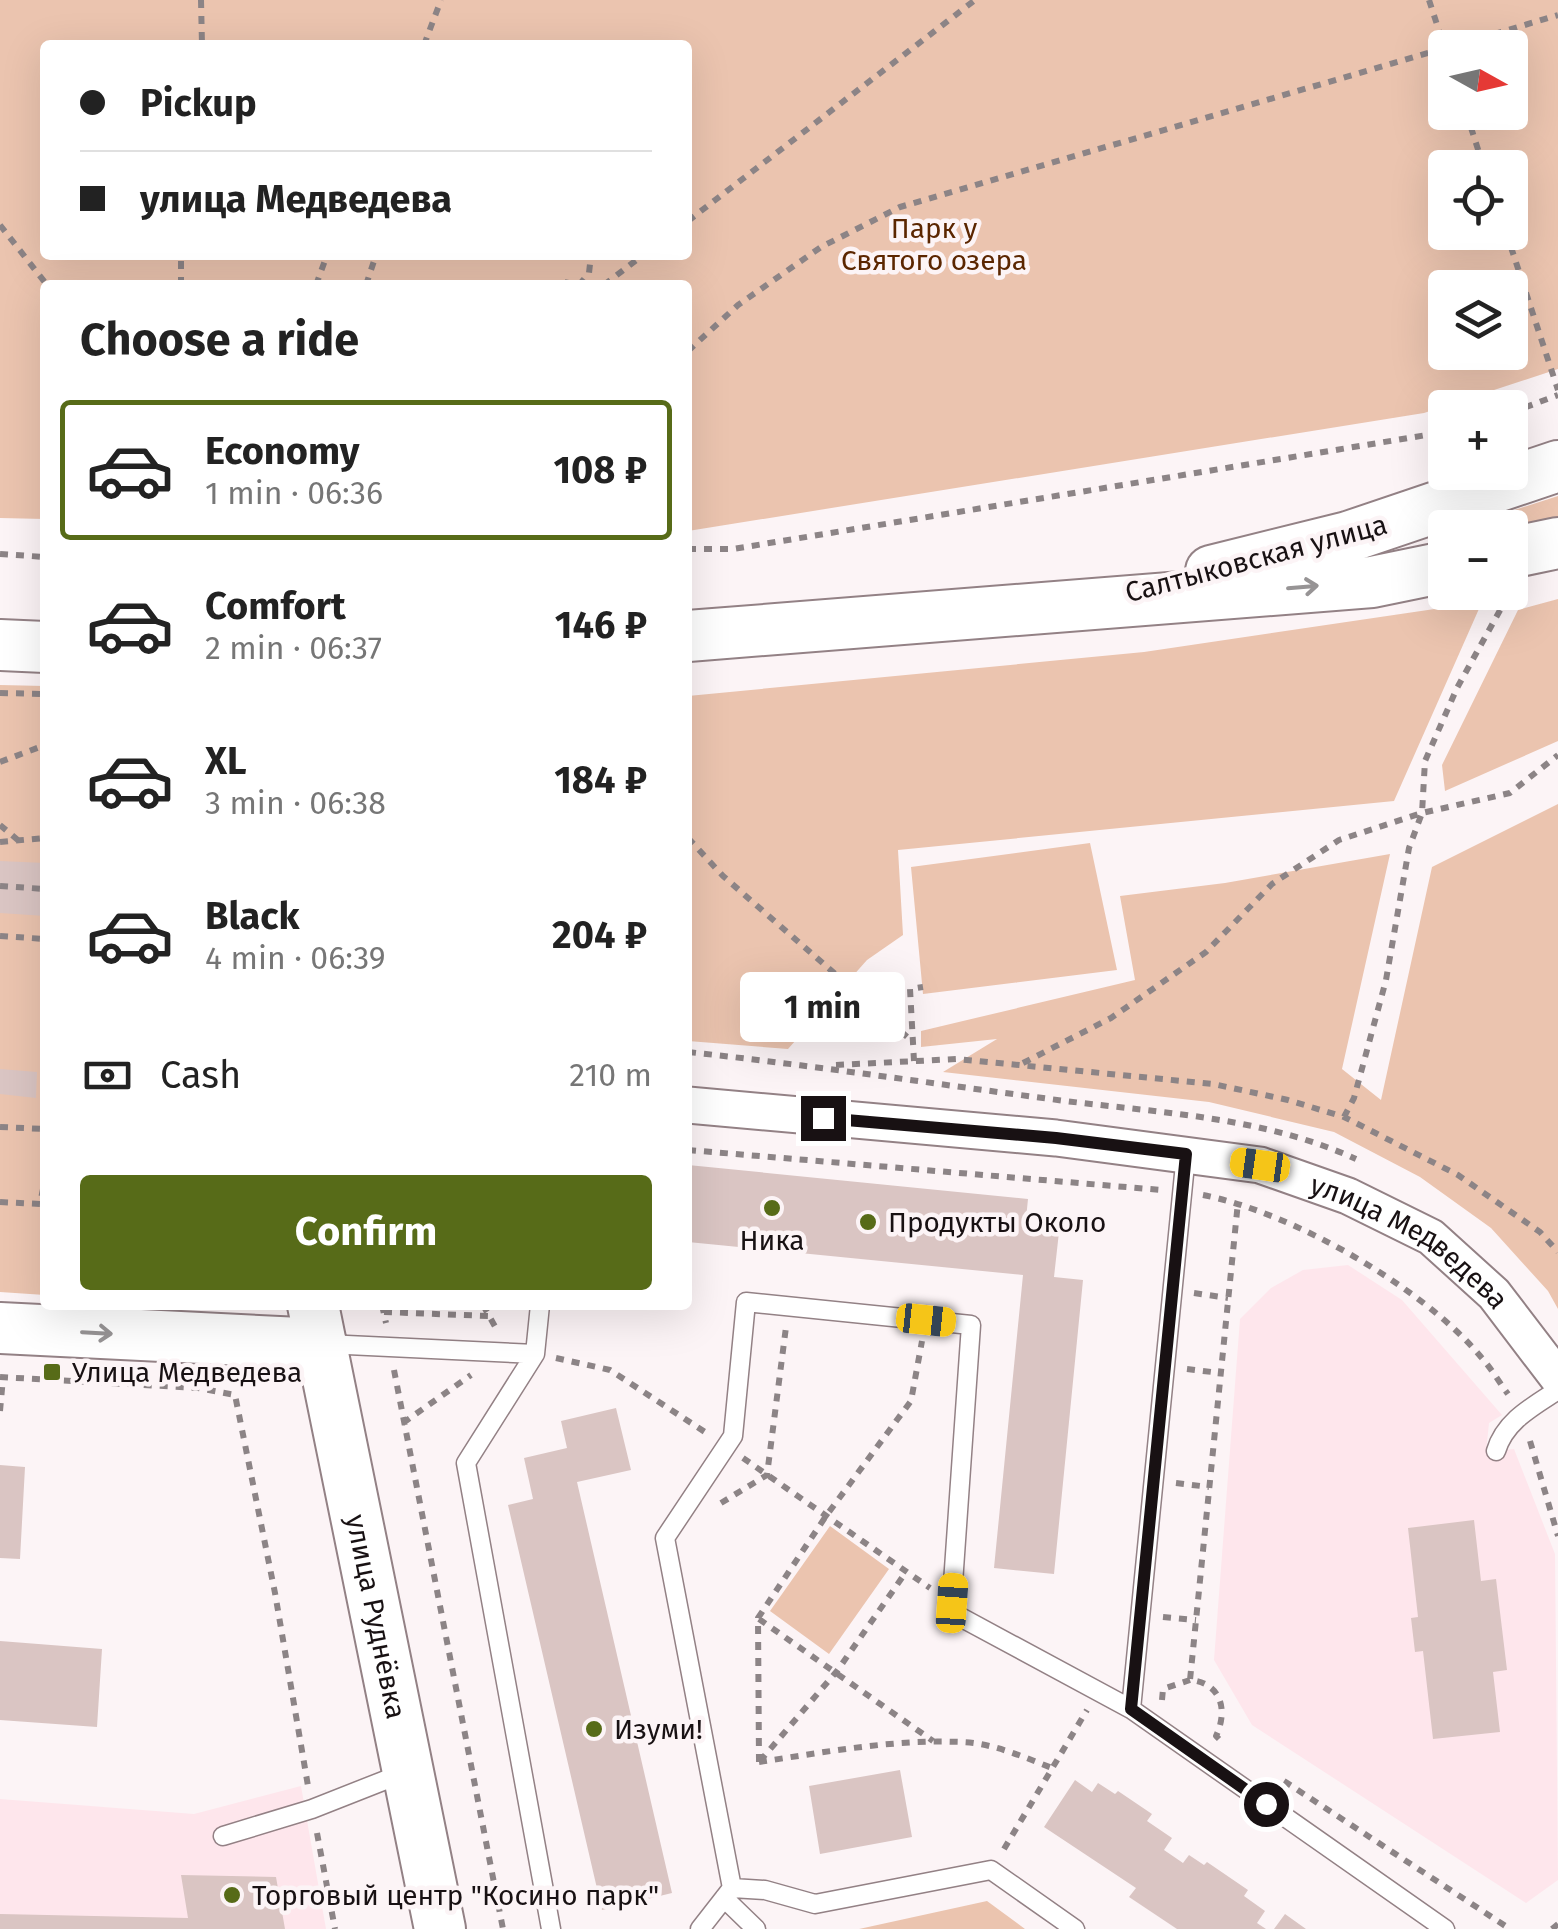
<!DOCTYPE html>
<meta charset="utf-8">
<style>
:root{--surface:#fff;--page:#f2f2f2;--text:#222;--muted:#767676;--line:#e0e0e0;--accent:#576b18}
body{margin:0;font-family:"Fira Sans",sans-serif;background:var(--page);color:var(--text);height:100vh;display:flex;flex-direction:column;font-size:38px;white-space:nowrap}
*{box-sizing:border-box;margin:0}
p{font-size:32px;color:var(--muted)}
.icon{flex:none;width:55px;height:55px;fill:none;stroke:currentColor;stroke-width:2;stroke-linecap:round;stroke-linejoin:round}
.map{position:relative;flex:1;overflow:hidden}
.panel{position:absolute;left:40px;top:280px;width:652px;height:1030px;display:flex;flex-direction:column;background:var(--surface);border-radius:10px;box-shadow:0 10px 40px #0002}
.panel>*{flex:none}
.top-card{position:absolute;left:40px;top:40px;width:652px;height:220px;border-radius:10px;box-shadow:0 10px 40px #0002;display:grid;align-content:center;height:220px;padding:0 40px;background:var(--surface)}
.needle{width:65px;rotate:98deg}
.controls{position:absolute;left:1428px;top:30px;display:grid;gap:20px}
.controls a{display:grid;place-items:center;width:100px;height:100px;border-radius:10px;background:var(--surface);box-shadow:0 10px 40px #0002;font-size:50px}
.end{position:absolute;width:45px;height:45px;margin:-22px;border:12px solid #181113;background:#fff;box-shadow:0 0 0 5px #fff}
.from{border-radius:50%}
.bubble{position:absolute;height:70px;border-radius:10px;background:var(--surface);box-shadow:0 10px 40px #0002;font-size:32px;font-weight:700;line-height:70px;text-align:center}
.car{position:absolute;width:30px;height:60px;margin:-30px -15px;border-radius:12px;box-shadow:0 0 8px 2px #0007;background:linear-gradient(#f5c518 24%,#345 0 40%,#f5c518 0 76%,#345 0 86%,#f5c518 0)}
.top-card b{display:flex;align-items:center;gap:35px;height:95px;font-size:38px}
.top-card b+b{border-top:2px solid var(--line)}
.top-card i{width:25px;height:25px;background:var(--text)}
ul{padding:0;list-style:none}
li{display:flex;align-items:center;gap:30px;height:140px;margin:0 20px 15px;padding:0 20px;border:5px solid transparent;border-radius:10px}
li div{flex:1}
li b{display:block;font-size:38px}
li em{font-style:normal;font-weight:700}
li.current{border-color:var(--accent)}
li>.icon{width:90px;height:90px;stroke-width:1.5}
h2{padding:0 40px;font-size:45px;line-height:120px}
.pay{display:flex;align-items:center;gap:25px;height:110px;padding:0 40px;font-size:38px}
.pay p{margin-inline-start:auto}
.button{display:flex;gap:20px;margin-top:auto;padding:20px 40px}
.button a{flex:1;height:115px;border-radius:10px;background:var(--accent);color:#fff;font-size:40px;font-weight:700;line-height:115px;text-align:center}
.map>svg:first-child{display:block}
.built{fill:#fee6ec}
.green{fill:#ebc4af;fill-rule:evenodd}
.building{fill:#dac5c3}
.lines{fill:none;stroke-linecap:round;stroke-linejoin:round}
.lane-casing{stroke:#938185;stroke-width:21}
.street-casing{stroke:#938185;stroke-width:39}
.secondary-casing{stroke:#938185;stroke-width:54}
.path{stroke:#8c8486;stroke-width:6;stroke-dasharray:8 8;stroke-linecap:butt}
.lane{stroke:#fff;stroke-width:18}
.street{stroke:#fff;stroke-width:35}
.secondary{stroke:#fff;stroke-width:50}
.oneway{stroke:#979495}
.route{stroke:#181113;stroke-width:12}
.poi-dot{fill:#576b18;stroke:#fcf4f6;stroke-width:4}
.labels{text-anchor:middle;stroke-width:9;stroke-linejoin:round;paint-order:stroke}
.park-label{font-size:28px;fill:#5b2600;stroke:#fcf4f6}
.street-label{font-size:28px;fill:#181113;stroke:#fcf4f6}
.poi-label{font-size:28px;fill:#181113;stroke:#fcf4f6;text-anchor:start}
</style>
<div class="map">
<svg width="1558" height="1929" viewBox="0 0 1558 1929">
<rect width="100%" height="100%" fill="#fcf4f6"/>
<path class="built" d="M1348,1265L1402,1300L1502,1415L1489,1423L1486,1452L1514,1449L1555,1554L1558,1880L1526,1903L1252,1725L1214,1660L1240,1319L1271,1288L1303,1270Z
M301,1786L326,1929H0V1799L194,1814Z"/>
<path class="green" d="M0,0H1558V369L1424,413L688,531V285H45V519L0,518ZM688,45V255H45V45ZM1445,48H1510V112H1445ZM1445,168H1510V232H1445ZM1445,288H1510V352H1445Z
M1558,496V532L1510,528H1458Z
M1558,599V741L1445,791L1442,765L1518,610Z
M1482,602L1394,801L898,850L903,935L867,960L788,1049L688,1041V696L1144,652Z
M0,685L45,686V1295L0,1292Z
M1558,804V1309L1548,1291L1491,1228L1420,1177L1334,1132L1209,1102L943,1072L997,1039L921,1047V1031L1135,980L1120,896L1225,883L1390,854L1342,1069L1381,1100L1432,867Z
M1090,843L1117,970L923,994L911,867Z
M830,1526L889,1569L829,1654L770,1611Z
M987,1901L1025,1929H859Z"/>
<path class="building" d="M0,861L45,863V916L0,913Z
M0,1069L37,1072L36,1098L0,1094Z
M688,1165L1028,1199L1025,1229L1059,1232L1054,1277L1083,1280L1054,1574L994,1568L1023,1275L688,1242Z
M616,1408L631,1470L577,1482L672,1893L602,1910L508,1505L533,1499L524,1458L567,1448L561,1421Z
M0,1465L25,1467L20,1559L0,1558Z
M1474,1520L1481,1581L1496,1579L1507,1670L1493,1672L1500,1732L1433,1739L1423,1651L1415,1652L1411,1618L1418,1617L1408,1528Z
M0,1641L102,1649L97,1727L0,1720Z
M900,1770L912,1837L820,1854L809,1786Z
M1075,1780L1092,1792L1098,1783L1115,1794L1118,1791L1152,1814L1147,1821L1172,1838L1164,1850L1183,1863L1189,1855L1204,1865L1207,1862L1248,1890L1244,1896L1265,1911L1257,1923L1266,1929H1177L1129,1897L1136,1888L1044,1827Z
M181,1875L276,1877L285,1929H0V1914L188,1918Z
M1285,1914L1306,1929H1274Z"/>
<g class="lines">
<defs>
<path id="lane" d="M540,1305L535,1354L466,1463L551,1929
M326,1344L535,1354
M1496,1451C1505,1421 1532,1407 1558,1390
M1131,1709L1186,1154
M223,1836L312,1809L406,1772
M732,1888L765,1890L815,1904L991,1870L1075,1929
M724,1898L756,1929
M700,1929L732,1888L665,1538L733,1436L746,1302L971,1325L951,1612L1131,1709L1445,1929"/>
<g id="street">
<path id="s1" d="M688,1105L1056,1138L1260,1165L1348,1196L1431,1237L1494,1294L1558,1378"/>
</g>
<g id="secondary">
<path d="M1510,553L1558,543"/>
<path d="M1211,571L1348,537L1558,466"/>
<path d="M688,636L1372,582L1445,567"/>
<path d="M0,645L45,647"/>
<path id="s2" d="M313,1305L440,1929"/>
<path d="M0,1328L321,1344"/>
</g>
</defs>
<use href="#lane" class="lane-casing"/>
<use href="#street" class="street-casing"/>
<use href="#secondary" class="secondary-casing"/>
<path class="path" d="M201,0L202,45
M1429,0L1445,49
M424,45L441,0
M1448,48L1558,15
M1466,112L1484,168
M688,221L975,0
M0,225L47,285
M1506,232L1558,390
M181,285V255
M316,285L327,255
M366,285L376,255
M549,285L564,282L580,285
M579,285L589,273L591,255
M604,285L643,255
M688,351L738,305L821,247L900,207L1445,48
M1510,413L1558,395
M688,549H733L1445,432
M0,554L45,557
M0,693L45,694
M0,762L45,745
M0,825L19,841
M688,838L723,876L913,1042
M0,842L45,838
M0,886L45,889
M0,936L45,939
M688,1052C809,1065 929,1083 1050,1099C1154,1113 1259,1115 1356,1159
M914,1061L910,989L923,987
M1023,1063L1111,1018L1206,952L1272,884L1339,840L1422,813L1510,793L1558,755
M836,1065L957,1059L1213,1084L1288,1100L1344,1117L1458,1175L1540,1232L1558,1252
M1344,1117L1354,1098L1386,980L1409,848L1422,813L1425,761L1457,688L1509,594
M0,1127L45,1129
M688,1150L1161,1190
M1203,1195C1291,1212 1423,1287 1481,1357C1491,1368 1499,1382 1508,1394
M0,1202L40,1204L45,1179
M1194,1293L1228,1298
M382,1305L386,1323
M483,1305L497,1330
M384,1312L489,1316
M556,1358L610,1370L708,1434
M1187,1369L1220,1373
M394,1370L503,1929
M0,1377L198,1388L235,1395L275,1593L308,1786
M0,1411L3,1378
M403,1423L471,1375
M1530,1441L1558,1536
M743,1458L930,1588
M1176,1483L1209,1487
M721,1503L767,1475L786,1327
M1163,1617L1196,1620
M759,1619L933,1741
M1162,1700L1163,1689L1190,1680
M1219,1739L1216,1736C1228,1711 1222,1683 1190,1680L1238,1202
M760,1761L837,1671L906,1572
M759,1762L758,1618L826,1516L911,1401L922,1341
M759,1762C826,1752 894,1739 962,1742C992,1743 1024,1757 1052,1768
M1284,1781L1510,1929
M317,1833L335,1929
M1004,1849L1087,1710
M1552,1929L1558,1924"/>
<use href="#lane" class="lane"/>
<use href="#street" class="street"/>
<use href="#secondary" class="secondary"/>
</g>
<defs><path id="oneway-shaft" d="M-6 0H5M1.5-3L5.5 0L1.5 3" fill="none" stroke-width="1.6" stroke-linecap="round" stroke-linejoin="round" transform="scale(2.5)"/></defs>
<g class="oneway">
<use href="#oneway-shaft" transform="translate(1303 587) rotate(-5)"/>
<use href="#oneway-shaft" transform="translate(97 1333) rotate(3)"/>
</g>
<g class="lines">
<path class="route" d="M823,1118L1056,1138L1186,1154L1131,1709L1266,1804"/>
</g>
<g class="poi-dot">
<circle cx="772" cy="1208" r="10"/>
<circle cx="868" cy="1222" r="10"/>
<rect x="42" y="1362" width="20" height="20" rx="5"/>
<circle cx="594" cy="1729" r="10"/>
<circle cx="232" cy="1895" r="10"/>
</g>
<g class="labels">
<g class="park-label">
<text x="934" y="238">Парк у<tspan x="934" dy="32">Святого озера</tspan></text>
</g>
<g class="street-label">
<text transform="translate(1256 558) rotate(-15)" y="10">Салтыковская улица</text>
<text dy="10" stroke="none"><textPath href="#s1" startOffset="745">улица Медведева</textPath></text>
<text dy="10" stroke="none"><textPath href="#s2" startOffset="318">улица Руднёвка</textPath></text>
</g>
<g class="poi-label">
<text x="888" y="1232">Продукты Около</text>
<text x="772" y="1250" text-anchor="middle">Ника</text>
<text x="72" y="1382">Улица Медведева</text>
<text x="614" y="1739">Изуми!</text>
<text x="252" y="1905">Торговый центр "Косино парк"</text>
</g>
</g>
</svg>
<div class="controls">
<a><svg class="needle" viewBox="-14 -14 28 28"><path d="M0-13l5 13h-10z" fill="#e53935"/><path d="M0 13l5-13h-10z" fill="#767676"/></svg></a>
<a><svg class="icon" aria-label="locate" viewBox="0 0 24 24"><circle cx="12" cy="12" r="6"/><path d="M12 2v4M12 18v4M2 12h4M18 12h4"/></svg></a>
<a><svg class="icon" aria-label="layers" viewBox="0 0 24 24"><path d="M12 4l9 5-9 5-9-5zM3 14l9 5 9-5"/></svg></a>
<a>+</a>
<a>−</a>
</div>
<i class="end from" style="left:1266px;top:1804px"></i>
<i class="end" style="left:823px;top:1118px"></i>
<div class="bubble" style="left:740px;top:972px;width:165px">1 min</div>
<i class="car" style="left:1260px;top:1165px;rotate:278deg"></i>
<i class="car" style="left:926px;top:1320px;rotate:96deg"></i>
<i class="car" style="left:952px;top:1603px;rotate:4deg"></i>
<div class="top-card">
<b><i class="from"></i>Pickup</b>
<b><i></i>улица Медведева</b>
</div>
<section class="panel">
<h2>Choose a ride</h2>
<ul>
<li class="current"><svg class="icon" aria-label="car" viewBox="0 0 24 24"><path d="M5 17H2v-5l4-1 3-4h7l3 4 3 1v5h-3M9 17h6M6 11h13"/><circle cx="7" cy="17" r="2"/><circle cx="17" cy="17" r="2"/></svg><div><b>Economy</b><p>1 min · 06:36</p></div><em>108 ₽</em></li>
<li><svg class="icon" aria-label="car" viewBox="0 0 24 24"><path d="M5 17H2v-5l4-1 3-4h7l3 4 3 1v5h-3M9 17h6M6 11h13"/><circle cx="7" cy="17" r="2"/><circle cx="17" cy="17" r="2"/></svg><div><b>Comfort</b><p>2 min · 06:37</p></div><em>146 ₽</em></li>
<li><svg class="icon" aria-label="car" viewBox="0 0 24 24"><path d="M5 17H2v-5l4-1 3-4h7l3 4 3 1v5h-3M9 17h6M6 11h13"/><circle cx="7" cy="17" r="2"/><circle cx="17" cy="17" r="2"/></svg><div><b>XL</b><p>3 min · 06:38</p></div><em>184 ₽</em></li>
<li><svg class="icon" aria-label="car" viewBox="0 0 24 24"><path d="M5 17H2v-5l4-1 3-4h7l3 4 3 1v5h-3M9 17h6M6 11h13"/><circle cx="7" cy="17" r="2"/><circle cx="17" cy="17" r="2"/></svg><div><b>Black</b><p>4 min · 06:39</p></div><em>204 ₽</em></li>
</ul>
<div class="pay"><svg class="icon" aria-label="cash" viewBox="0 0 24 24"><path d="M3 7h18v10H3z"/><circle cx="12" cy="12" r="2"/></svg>Cash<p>210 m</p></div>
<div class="button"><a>Confirm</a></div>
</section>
</div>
